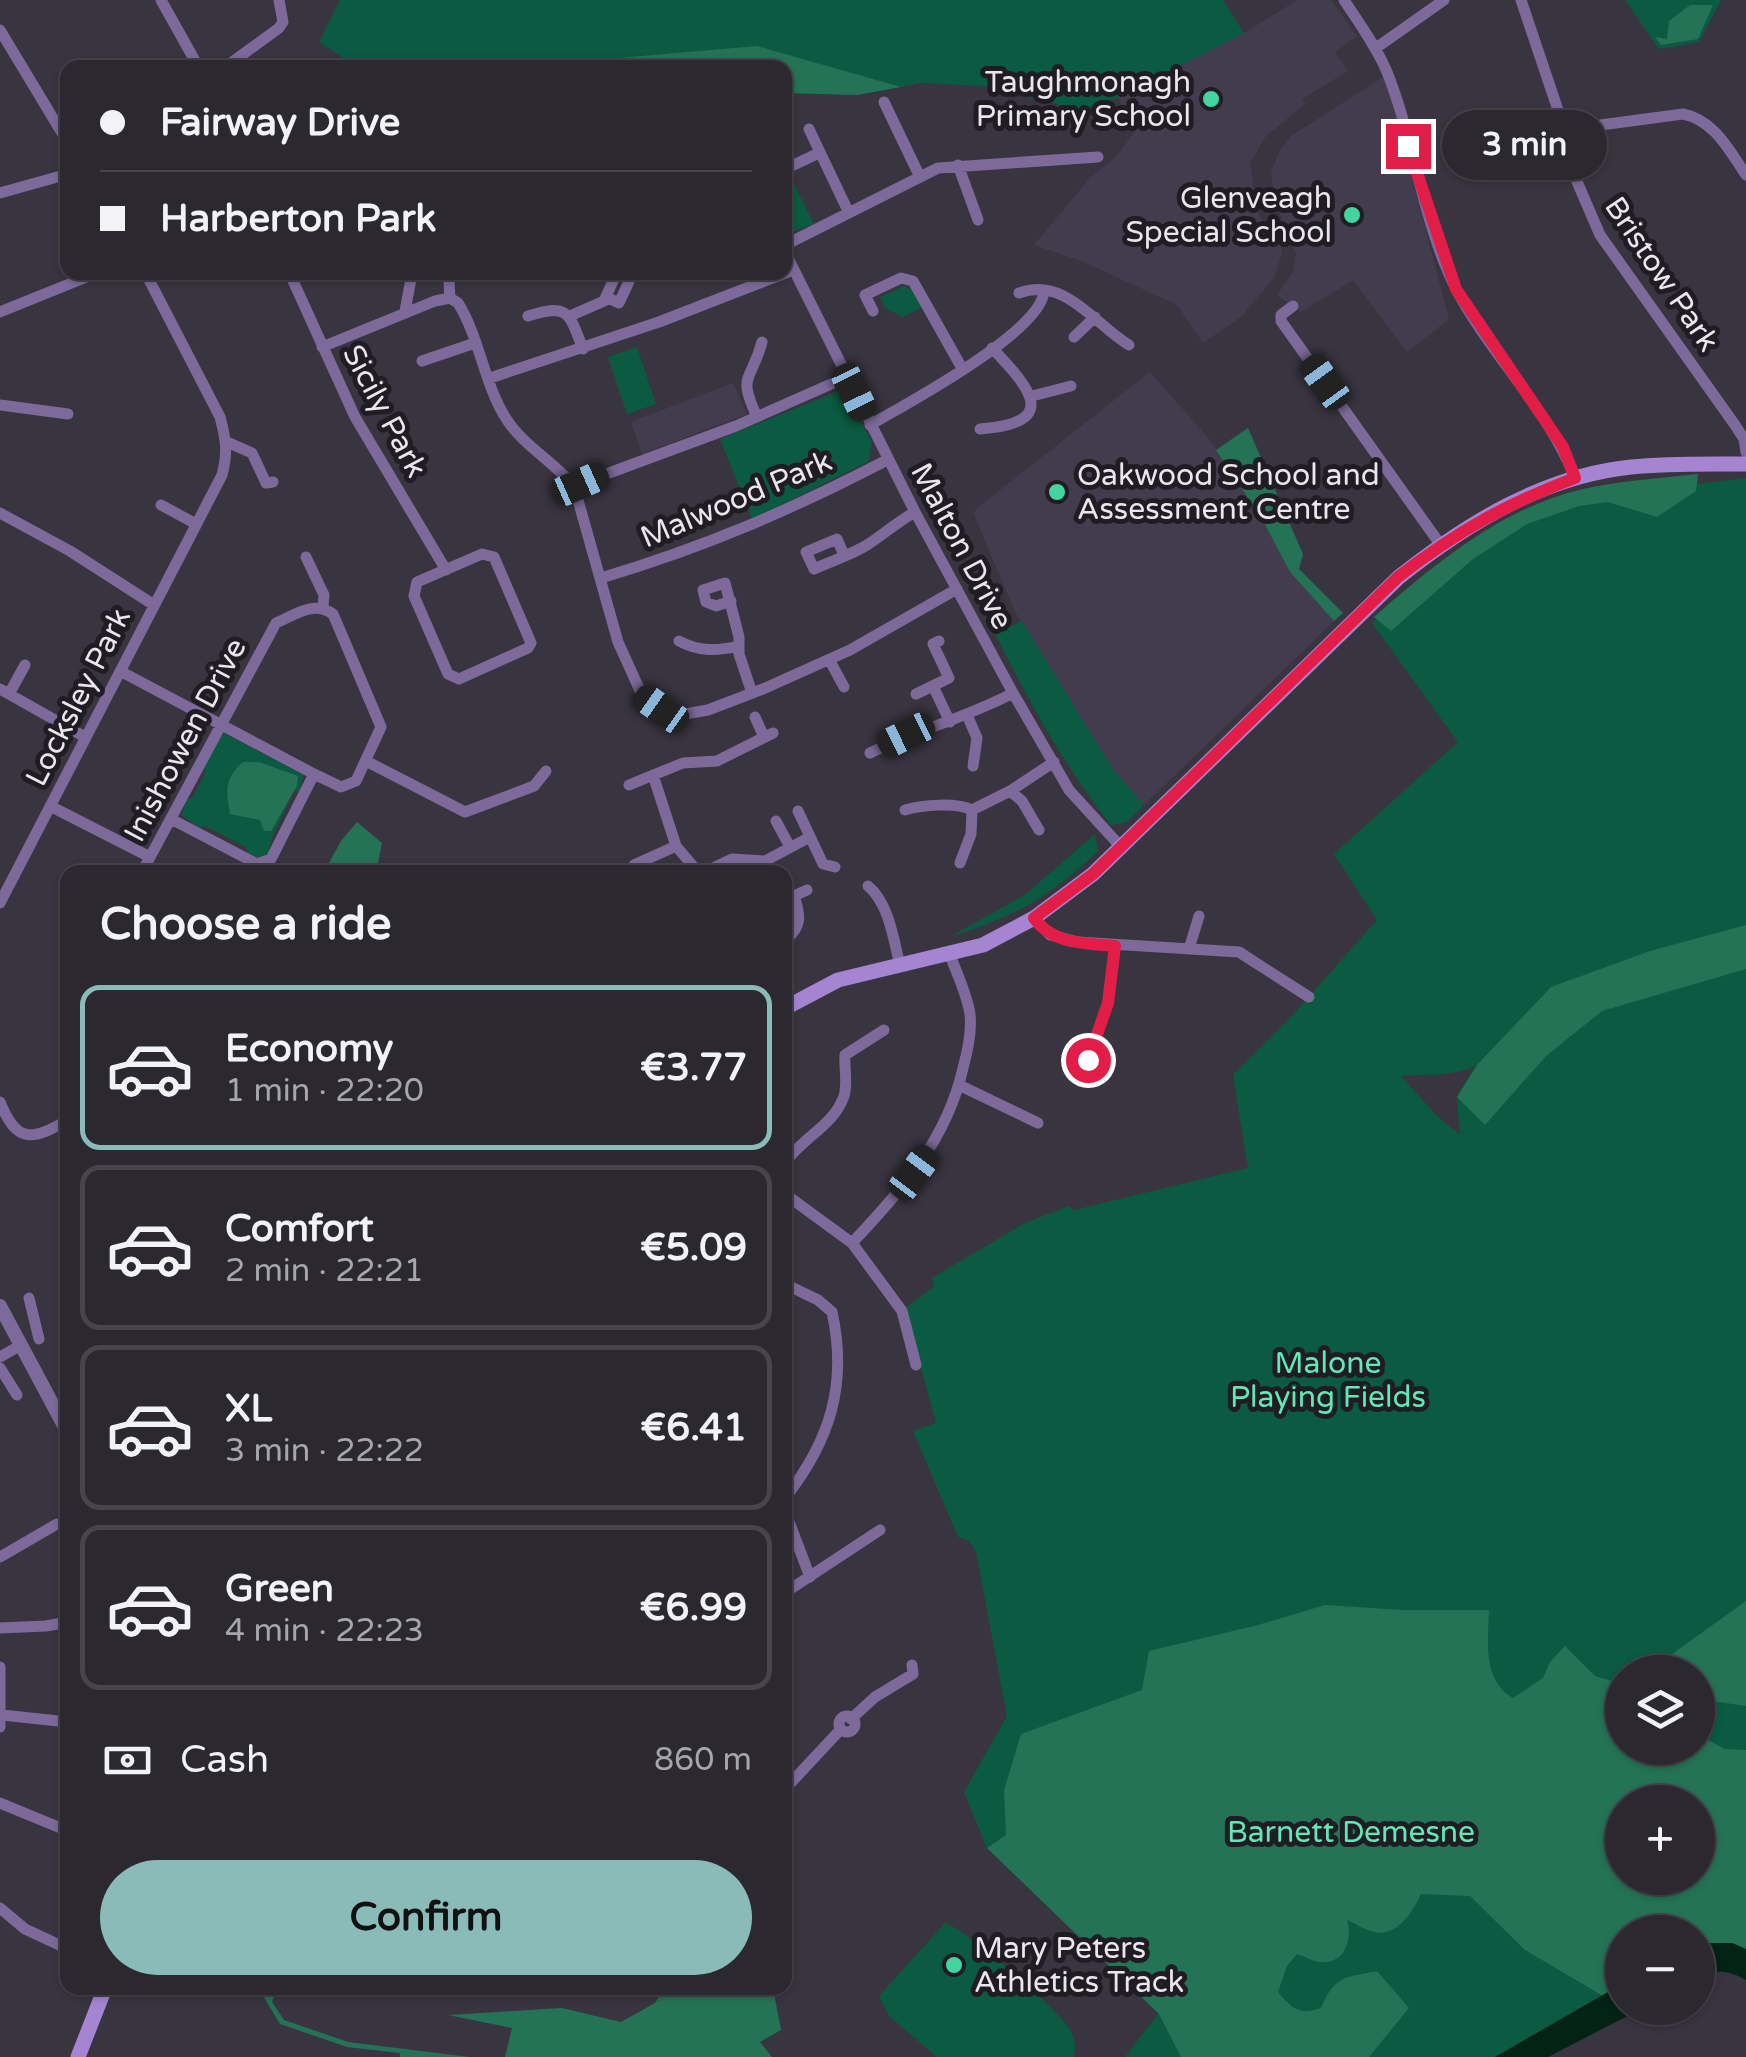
<!DOCTYPE html>
<meta charset="utf-8">
<style>
:root{--surface:#2b2830;--page:#333038;--text:#f1f3f6;--muted:#a6a6ab;--line:#47444c;--accent:#8bbbb9}
body{margin:0;font-family:"Varela Round",sans-serif;background:var(--page);color:var(--text);height:100vh;display:flex;flex-direction:column;font-size:38px;white-space:nowrap}
*{box-sizing:border-box;margin:0}
p{font-size:32px;color:var(--muted)}
.icon{flex:none;width:55px;height:55px;fill:none;stroke:currentColor;stroke-width:2;stroke-linecap:round;stroke-linejoin:round}
.map{position:relative;flex:1;overflow:hidden}
.panel{position:absolute;left:60px;top:865px;width:732px;height:1130px;display:flex;flex-direction:column;background:var(--surface);border-radius:20px;box-shadow:0 2px 8px #0004,0 0 0 2px var(--line)}
.panel>*{flex:none}
.hud{position:absolute;left:60px;top:60px;width:732px;height:220px;border-radius:20px;box-shadow:0 2px 8px #0004,0 0 0 2px var(--line);display:grid;align-content:center;height:220px;padding:0 40px;background:var(--surface)}
.fabs{position:absolute;left:1605px;top:1655px;display:grid;gap:20px}
.fabs a{display:grid;place-items:center;width:110px;height:110px;border-radius:50%;background:var(--surface);box-shadow:0 2px 8px #0004,0 0 0 2px var(--line);font-size:50px}
.end{position:absolute;width:45px;height:45px;margin:-22px;border:12px solid #e11d48;background:#fff;box-shadow:0 0 0 5px #fff}
.from{border-radius:50%}
.bubble{position:absolute;height:70px;border-radius:35px;background:var(--surface);box-shadow:0 2px 8px #0004,0 0 0 2px var(--line);font-size:32px;font-weight:700;line-height:70px;text-align:center}
.car{position:absolute;width:30px;height:60px;margin:-30px -15px;border-radius:12px;box-shadow:0 0 8px 2px #0007;background:linear-gradient(#222 24%,#8ab4d8 0 40%,#222 0 76%,#8ab4d8 0 86%,#222 0)}
.hud b{display:flex;align-items:center;gap:35px;height:95px;font-size:38px}
.hud b+b{border-top:2px solid var(--line)}
.hud i{width:25px;height:25px;background:var(--text)}
ul{padding:0;list-style:none}
li{display:flex;align-items:center;gap:30px;height:165px;margin:0 20px 15px;padding:0 20px;border:5px solid var(--line);border-radius:20px}
li div{flex:1}
li b{display:block;font-size:38px}
li em{font-style:normal;font-weight:700}
li.current{border-color:var(--accent)}
li>.icon{width:90px;height:90px;stroke-width:1.5}
h2{padding:0 40px;font-size:45px;line-height:120px}
.pay{display:flex;align-items:center;gap:25px;height:110px;padding:0 40px;font-size:38px}
.pay p{margin-inline-start:auto}
.action{display:flex;gap:20px;margin-top:auto;padding:20px 40px}
.action a{flex:1;height:115px;border-radius:60px;background:var(--accent);color:#111;font-size:40px;font-weight:700;line-height:115px;text-align:center}
.map>svg:first-child{display:block}
.built{fill:#433c4e}
.green{fill:#0a5b41;fill-rule:evenodd}
.forest{fill:#257356;fill-rule:evenodd}
.water{fill:#032317}
.lines{fill:none;stroke-linecap:round;stroke-linejoin:round}
.minor{stroke:#7d6a9a;stroke-width:11}
.tertiary{stroke:#7d6a9a;stroke-width:14}
.secondary{stroke:#a585d2;stroke-width:15}
.route{stroke:#e11d48;stroke-width:12}
.poi-dot{fill:#43d4a0;stroke:#1f1d23;stroke-width:4}
.labels{text-anchor:middle;stroke-width:10;stroke-linejoin:round;paint-order:stroke}
.poi-label{font-size:30px;fill:#e9e6ee;stroke:#1f1d23;text-anchor:end}
.street-label{font-size:30px;fill:#e9e6ee;stroke:#1f1d23}
.park-label{font-size:30px;fill:#61e9b5;stroke:#1f1d23}
</style>
<div class="map">
<svg width="1746" height="2057" viewBox="0 0 1746 2057">
<rect width="100%" height="100%" fill="#393540"/>
<path class="built" d="M1298,0H1331L1357,36L1335,52L1348,71L1302,99L1305,104L1266,136L1250,163L1258,214L1281,242L1282,253L1275,276L1242,316L1203,343L1177,305L1082,261L1034,245L1090,178L1115,158L1136,130L1118,98L1244,33Z
M1385,76L1449,319L1407,352L1353,280L1301,312L1277,295L1293,272L1296,254L1274,199L1271,172L1280,150L1291,136Z
M1150,372L1210,440L1262,519L1290,572L1334,621L1144,805L1113,770L1014,610L974,514L976,509Z
M733,383L747,414L642,454L631,422Z"/>
<path class="green" d="M340,0H1223L1244,33L1118,98L1079,110L984,86L921,83L857,95L785,93V68L357,67L319,42Z
M1625,0H1721L1699,42L1659,49Z
M795,186L814,224L785,234V190Z
M904,286L912,290L922,307L903,317L885,308L880,297Z
M637,347L656,404L627,414L608,357Z
M843,389L872,442L868,462L752,519L720,439Z
M1746,478V1949L1732,1943L1698,1946V1932H1622V1984L1495,2057H1125L1159,2013L987,1848L964,1792L1007,1716L976,1552L969,1541L958,1537L913,1431L936,1423L905,1308L934,1287L932,1278L1025,1223L1069,1206L1074,1210L1248,1168L1233,1075L1290,1018L1377,920L1334,854L1458,742L1372,623L1551,502ZM1475,1066L1457,1097L1460,1135L1436,1115L1401,1076C1426,1074 1450,1077 1475,1066ZM1622,1672H1698V1748H1622ZM1622,1802H1698V1878H1622Z
M1022,621L1113,769L1144,805L1127,822L1111,825C1062,763 1031,704 995,634Z
M225,734L304,775L299,791L293,793L272,837L268,853C260,859 256,858 248,853L246,847L205,826L200,828L181,815L187,799L192,798L205,773L204,768L219,737Z
M1095,834L1098,851C1048,899 1016,915 950,937L1026,894Z
M945,1923C967,1930 1054,2006 1068,2027C1075,2037 1076,2045 1074,2057H937L890,2017L879,1996Z"/>
<path class="forest" d="M1690,5H1713L1698,39L1661,45L1655,37L1667,39L1669,21Z
M757,46L901,87L857,95L785,93V68L598,67L618,58Z
M1248,428L1303,554L1299,569L1343,613L1334,621L1290,572L1262,519L1216,450Z
M1698,474L1696,491L1657,517L1608,502L1579,506L1527,524L1473,559L1391,631L1374,617C1435,564 1501,508 1583,489C1620,481 1659,478 1698,474Z
M243,762H259L298,776L297,786L271,831H264L260,820L230,814C226,790 224,779 243,762Z
M357,822L382,843L377,869L372,872H324L341,841Z
M1746,925V969L1602,1011L1546,1056L1485,1125L1457,1097L1477,1065L1551,987L1650,951Z
M1746,1601V1706L1705,1700L1698,1733V1672H1647Z
M1325,1605L1403,1610H1489C1488,1640 1482,1680 1513,1698L1543,1678L1550,1662L1565,1646L1595,1676L1622,1684V1748H1698V1735L1725,1749L1746,1750V1949L1732,1943L1698,1946V1932H1622V1984L1603,1996L1525,1950L1470,1896L1421,1894C1413,1912 1395,1940 1371,1931C1363,1929 1355,1923 1347,1920C1353,1939 1345,1964 1321,1962C1313,1962 1305,1956 1297,1954L1287,1966L1278,1992C1292,2008 1299,2016 1321,2008C1335,1975 1344,1978 1377,1971L1409,2008L1369,2057H1181L1159,2014L987,1848L1006,1835L1004,1790L1021,1734L1142,1690L1149,1651L1258,1625ZM1622,1802H1698V1878H1622Z
M261,1988H277L272,2002L284,2020L348,2042L470,2057H400V2053L347,2047L280,2024L259,1989Z
M665,1988H773L781,2030L760,2042L772,2057H505L512,2028L448,2015L562,2008L621,2022L655,2003Z"/>
<path class="water" d="M1704,1943H1732L1746,1949V1980C1729,1970 1716,1970 1698,1975V1946Z
M1622,1984V2008H1643L1548,2057H1495Z"/>
<g class="lines">
<path class="minor" d="M161,0L199,68
M1344,0C1359,23 1376,46 1387,72C1415,142 1422,223 1457,291C1492,356 1548,409 1575,478
M1521,0L1559,113L1572,170L1600,235L1735,425L1744,439L1746,452
M0,30L68,143
M1376,48L1444,0
M224,68L279,28L283,22L279,0
M884,102L920,177
M809,129L848,211
M1563,130L1683,114C1714,120 1729,150 1746,175
M958,165L978,220
M785,169L819,153
M0,193L68,174
M785,245L938,168L1098,157
M785,252L915,512L1013,693L1069,790L1121,847
M289,272L355,417L446,570
M1019,293C1065,276 1095,325 1129,345
M606,297L619,303L632,275L626,272
M450,298L449,282L453,272
M1293,306L1281,315V321L1440,544
M405,311L411,279L415,272
M873,311L865,295L901,278L913,281L963,370
M0,312L99,272
M528,316C569,303 569,313 583,349
M570,316L604,301L617,272
M1074,337L1095,317
M322,347L435,301L450,298L458,303C480,338 484,385 507,420C524,446 554,462 574,486L618,642L642,695L661,709L685,714L708,710L763,689L850,650L957,589
M422,361L475,343
M490,378L659,322L793,270
M1032,396L1071,386
M0,405L68,414
M757,417C737,373 751,383 762,342
M870,425C908,403 1039,333 1044,292
M980,429C1063,423 1028,386 992,348
M227,442L252,453L266,483L273,482
M574,486L736,426L847,377
M161,505L196,524
M0,513L70,551L154,605
M482,554L494,557L531,643L528,648L459,679L448,674L414,596L417,582Z
M844,555L837,539L806,552L814,569C831,561 851,555 867,545C883,535 897,522 915,512
M306,557L324,595L323,607
M601,578C705,547 791,510 887,460
M731,601L716,606L706,602L703,590L725,583L739,637V654L752,693
M679,641C699,652 717,651 739,646
M830,661L844,687
M120,671L314,774L271,859L257,864L171,819
M933,686L950,722
M0,689L85,737
M9,694L25,665
M916,694L949,678L933,644L939,641
M967,715L977,738L973,766
M755,717L764,737
M870,753C917,730 966,718 1013,693
M366,761L465,812L534,786L546,771
M653,775L676,846L698,872
M629,785L683,763L717,761L773,733
M1010,791L1022,801L1039,830
M50,806L150,857
M905,810C922,805 956,802 972,810L1010,791L1054,762
M798,811L823,864L835,867
M776,821L790,847
M960,863L971,834L972,810
M634,865L676,846
M142,872L276,623C295,615 313,600 333,614L381,727L356,781L341,787L314,774
M705,872L732,859L765,861L810,837
M868,886C889,903 894,941 900,966
M0,903L222,475C228,453 226,439 220,417L145,272
M1034,918L1050,935L1078,942L1239,952L1309,997
M785,941C802,926 801,917 794,896L807,890
M1189,949L1199,916
M1073,1057L1103,1062
M1088,1060L1108,1003L1115,946
M959,1085L1038,1123
M0,1102C17,1145 33,1140 68,1120
M785,1163C801,1138 834,1126 844,1096C848,1084 844,1068 845,1055L884,1030
M785,1194L852,1243L902,1311L916,1365
M852,1243C901,1191 947,1140 963,1068C968,1050 972,1032 970,1014C967,994 957,974 950,955
M785,1284L818,1300L832,1312C848,1384 830,1441 785,1498
M29,1298L39,1339
M0,1357L21,1345
M0,1368L17,1395
M785,1511L810,1577
M0,1557L57,1524
M789,1590L880,1530
M0,1628L46,1626L68,1622
M0,1667V1727
M2,1715L68,1722
M839 1724a8 8 0 1 1 16 0a8 8 0 1 1-16 0Z
M851,1719L875,1697L913,1674L912,1665
M785,1789L841,1729
M0,1803L68,1831
M0,1908L25,1929L68,1949"/>
<path class="tertiary" d="M0,1306L68,1433"/>
<path class="secondary" d="M785,1008L838,980L983,945L1034,918L1093,874L1399,577C1466,524 1543,476 1631,467C1669,463 1708,464 1746,464
M78,2057L105,1988"/>
</g>
<g class="lines">
<path class="route" d="M1088,1060L1108,1003L1115,946C1085,943 1053,945 1034,918L1093,874L1398,577C1456,532 1506,504 1575,478L1563,447L1456,289L1408,146"/>
</g>
<g class="poi-dot">
<circle cx="1211" cy="99" r="10"/>
<circle cx="1352" cy="215" r="10"/>
<circle cx="1057" cy="492" r="10"/>
<circle cx="954" cy="1965" r="10"/>
</g>
<g class="labels">
<g class="poi-label">
<text x="1191" y="92">Taughmonagh<tspan x="1191" dy="34">Primary School</tspan></text>
<text x="1332" y="208">Glenveagh<tspan x="1332" dy="34">Special School</tspan></text>
<text x="1077" y="485" text-anchor="start">Oakwood School and<tspan x="1077" dy="34">Assessment Centre</tspan></text>
<text x="974" y="1958" text-anchor="start">Mary Peters<tspan x="974" dy="34">Athletics Track</tspan></text>
</g>
<g class="street-label">
<text transform="translate(1662 274) rotate(56)" y="10">Bristow Park</text>
<text transform="translate(385 411) rotate(62)" y="10">Sicily Park</text>
<text transform="translate(736 499) rotate(-23)" y="10">Malwood Park</text>
<text transform="translate(962 546) rotate(62)" y="10">Malton Drive</text>
<text transform="translate(78 697) rotate(-63)" y="10">Locksley Park</text>
<text transform="translate(185 740) rotate(-62)" y="10">Inishowen Drive</text>
</g>
<g class="park-label">
<text x="1328" y="1373">Malone<tspan x="1328" dy="34">Playing Fields</tspan></text>
<text x="1351" y="1842">Barnett Demesne</text>
</g>
</g>
</svg>
<div class="fabs">
<a><svg class="icon" aria-label="layers" viewBox="0 0 24 24"><path d="M12 4l9 5-9 5-9-5zM3 14l9 5 9-5"/></svg></a>
<a>+</a>
<a>−</a>
</div>
<i class="end from" style="left:1088px;top:1060px"></i>
<i class="end" style="left:1408px;top:146px"></i>
<div class="bubble" style="left:1442px;top:110px;width:165px">3 min</div>
<i class="car" style="left:1325px;top:382px;rotate:324deg"></i>
<i class="car" style="left:854px;top:392px;rotate:154deg"></i>
<i class="car" style="left:580px;top:484px;rotate:66deg"></i>
<i class="car" style="left:661px;top:709px;rotate:305deg"></i>
<i class="car" style="left:906px;top:735px;rotate:244deg"></i>
<i class="car" style="left:914px;top:1173px;rotate:37deg"></i>
<div class="hud">
<b><i class="from"></i>Fairway Drive</b>
<b><i></i>Harberton Park</b>
</div>
<section class="panel">
<h2>Choose a ride</h2>
<ul>
<li class="current"><svg class="icon" aria-label="car" viewBox="0 0 24 24"><path d="M5 17H2v-5l4-1 3-4h7l3 4 3 1v5h-3M9 17h6M6 11h13"/><circle cx="7" cy="17" r="2"/><circle cx="17" cy="17" r="2"/></svg><div><b>Economy</b><p>1 min · 22:20</p></div><em>€3.77</em></li>
<li><svg class="icon" aria-label="car" viewBox="0 0 24 24"><path d="M5 17H2v-5l4-1 3-4h7l3 4 3 1v5h-3M9 17h6M6 11h13"/><circle cx="7" cy="17" r="2"/><circle cx="17" cy="17" r="2"/></svg><div><b>Comfort</b><p>2 min · 22:21</p></div><em>€5.09</em></li>
<li><svg class="icon" aria-label="car" viewBox="0 0 24 24"><path d="M5 17H2v-5l4-1 3-4h7l3 4 3 1v5h-3M9 17h6M6 11h13"/><circle cx="7" cy="17" r="2"/><circle cx="17" cy="17" r="2"/></svg><div><b>XL</b><p>3 min · 22:22</p></div><em>€6.41</em></li>
<li><svg class="icon" aria-label="car" viewBox="0 0 24 24"><path d="M5 17H2v-5l4-1 3-4h7l3 4 3 1v5h-3M9 17h6M6 11h13"/><circle cx="7" cy="17" r="2"/><circle cx="17" cy="17" r="2"/></svg><div><b>Green</b><p>4 min · 22:23</p></div><em>€6.99</em></li>
</ul>
<div class="pay"><svg class="icon" aria-label="cash" viewBox="0 0 24 24"><path d="M3 7h18v10H3z"/><circle cx="12" cy="12" r="2"/></svg>Cash<p>860 m</p></div>
<div class="action"><a>Confirm</a></div>
</section>
</div>
